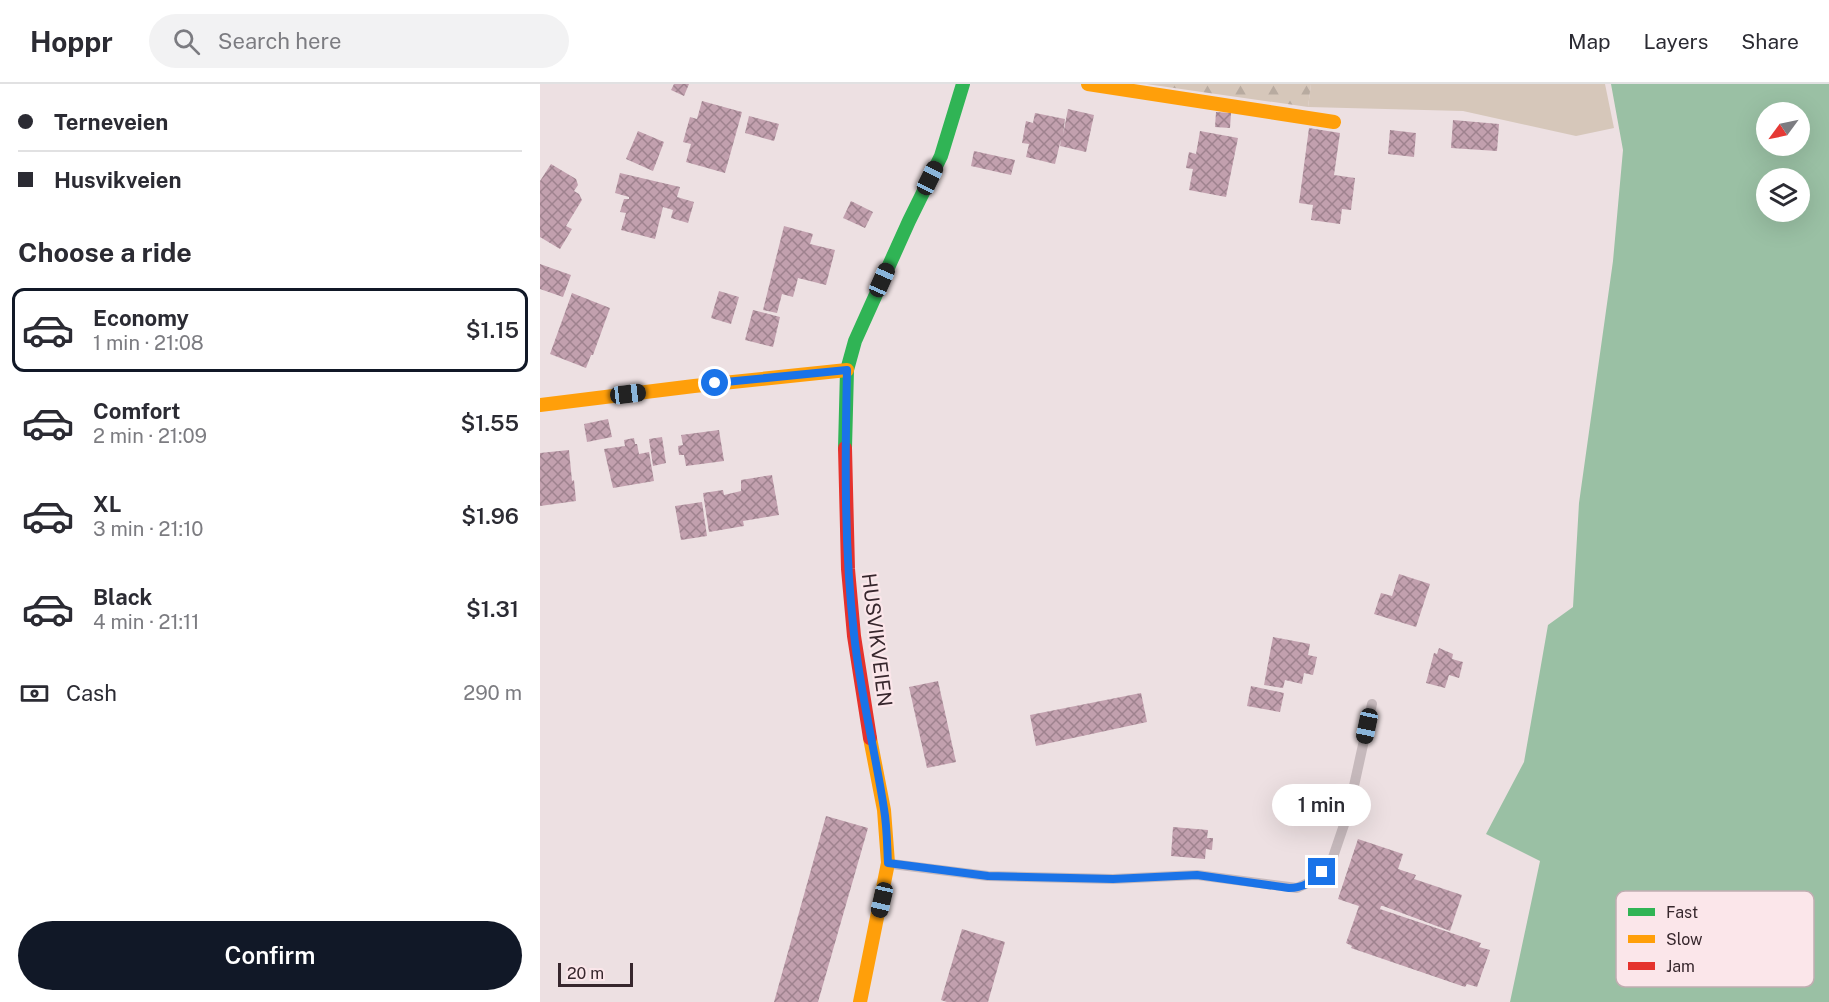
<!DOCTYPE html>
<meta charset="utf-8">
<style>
:root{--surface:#fff;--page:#f2f2f3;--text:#2b2b33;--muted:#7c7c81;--line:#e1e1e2;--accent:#111827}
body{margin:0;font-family:"Public Sans",sans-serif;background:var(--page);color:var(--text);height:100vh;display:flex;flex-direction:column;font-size:22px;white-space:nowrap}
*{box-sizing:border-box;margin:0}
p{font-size:20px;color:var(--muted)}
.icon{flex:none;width:33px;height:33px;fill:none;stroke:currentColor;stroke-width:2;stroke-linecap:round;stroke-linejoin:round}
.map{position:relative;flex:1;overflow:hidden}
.sheet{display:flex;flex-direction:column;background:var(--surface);width:540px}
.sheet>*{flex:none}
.top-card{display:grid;align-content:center;height:132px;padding:0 18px;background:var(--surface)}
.needle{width:39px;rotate:237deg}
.fabs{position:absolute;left:1216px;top:18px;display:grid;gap:12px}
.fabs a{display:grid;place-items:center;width:54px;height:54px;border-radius:50%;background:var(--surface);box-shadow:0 6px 24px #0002;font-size:30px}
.scale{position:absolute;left:18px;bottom:15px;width:75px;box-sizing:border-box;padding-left:6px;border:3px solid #37272d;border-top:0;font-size:16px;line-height:21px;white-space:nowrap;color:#37272d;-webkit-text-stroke:4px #fbe6ea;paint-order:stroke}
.end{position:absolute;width:27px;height:27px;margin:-14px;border:8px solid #1a73e8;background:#fff;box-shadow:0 0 0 3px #fff}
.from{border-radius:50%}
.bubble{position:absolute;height:42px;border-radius:21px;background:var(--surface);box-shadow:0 6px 24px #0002;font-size:20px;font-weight:600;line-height:42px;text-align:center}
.car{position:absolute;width:18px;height:36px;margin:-18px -9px;border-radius:8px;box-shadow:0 0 4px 2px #0007;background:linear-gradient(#222 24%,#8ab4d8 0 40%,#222 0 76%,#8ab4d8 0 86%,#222 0)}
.top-card b{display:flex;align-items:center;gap:21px;height:57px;font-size:22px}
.top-card b+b{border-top:2px solid var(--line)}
.top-card i{width:15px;height:15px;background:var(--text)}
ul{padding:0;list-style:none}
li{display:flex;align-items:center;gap:18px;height:84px;margin:0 12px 9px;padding:0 6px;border:3px solid transparent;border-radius:12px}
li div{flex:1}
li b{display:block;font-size:22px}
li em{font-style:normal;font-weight:600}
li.active{border-color:var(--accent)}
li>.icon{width:54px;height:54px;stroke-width:1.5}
h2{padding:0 18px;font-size:27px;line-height:72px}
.pay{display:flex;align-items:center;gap:15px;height:66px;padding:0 18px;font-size:22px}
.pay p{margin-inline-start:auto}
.action{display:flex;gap:12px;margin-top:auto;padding:12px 18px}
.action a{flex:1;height:69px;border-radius:36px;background:var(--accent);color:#fff;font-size:24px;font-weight:600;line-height:69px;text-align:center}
header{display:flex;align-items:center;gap:36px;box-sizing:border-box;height:84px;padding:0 30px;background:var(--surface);border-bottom:2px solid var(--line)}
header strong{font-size:28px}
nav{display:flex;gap:33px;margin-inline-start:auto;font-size:21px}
.search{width:420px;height:54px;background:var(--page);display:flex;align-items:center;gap:15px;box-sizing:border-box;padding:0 21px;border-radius:33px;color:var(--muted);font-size:22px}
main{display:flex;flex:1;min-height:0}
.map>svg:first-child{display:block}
.green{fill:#d6c7ba}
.forest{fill:url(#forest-firs)}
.water{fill:#9ac0a4;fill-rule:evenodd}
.building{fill:url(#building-cross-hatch)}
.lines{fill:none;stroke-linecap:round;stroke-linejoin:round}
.lane{stroke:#c6b9bc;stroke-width:10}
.fast{stroke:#30b455;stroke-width:14}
.slow{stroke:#ff9f0a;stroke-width:14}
.jam{stroke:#e5322d;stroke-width:14}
.route{stroke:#1a73e8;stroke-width:8}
.labels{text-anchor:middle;stroke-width:4.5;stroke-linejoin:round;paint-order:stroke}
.street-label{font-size:20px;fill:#37272d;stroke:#fbe6ea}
.key{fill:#fbe6ea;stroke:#c0adb1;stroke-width:1.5}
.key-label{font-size:16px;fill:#37272d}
</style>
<header>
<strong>Hoppr</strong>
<div class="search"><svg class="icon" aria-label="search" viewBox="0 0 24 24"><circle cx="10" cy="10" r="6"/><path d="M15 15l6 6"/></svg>Search here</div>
<nav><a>Map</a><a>Layers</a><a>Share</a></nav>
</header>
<main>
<section class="sheet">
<div class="top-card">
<b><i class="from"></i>Terneveien</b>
<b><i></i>Husvikveien</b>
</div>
<h2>Choose a ride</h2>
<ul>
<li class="active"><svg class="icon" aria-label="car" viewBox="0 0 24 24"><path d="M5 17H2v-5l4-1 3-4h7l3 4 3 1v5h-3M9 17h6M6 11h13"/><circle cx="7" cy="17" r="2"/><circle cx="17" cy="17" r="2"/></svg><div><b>Economy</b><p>1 min · 21:08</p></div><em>$1.15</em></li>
<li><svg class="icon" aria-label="car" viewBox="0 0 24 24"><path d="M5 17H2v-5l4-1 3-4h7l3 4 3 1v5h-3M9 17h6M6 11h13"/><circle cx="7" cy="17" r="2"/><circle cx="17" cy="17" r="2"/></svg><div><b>Comfort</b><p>2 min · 21:09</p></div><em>$1.55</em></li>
<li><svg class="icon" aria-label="car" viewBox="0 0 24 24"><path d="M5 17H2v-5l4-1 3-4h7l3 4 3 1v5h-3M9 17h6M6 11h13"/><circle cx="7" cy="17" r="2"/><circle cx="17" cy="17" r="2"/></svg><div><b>XL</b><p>3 min · 21:10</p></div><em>$1.96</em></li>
<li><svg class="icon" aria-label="car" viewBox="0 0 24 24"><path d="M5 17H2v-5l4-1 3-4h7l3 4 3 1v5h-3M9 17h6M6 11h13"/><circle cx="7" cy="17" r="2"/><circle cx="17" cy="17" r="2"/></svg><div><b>Black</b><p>4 min · 21:11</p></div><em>$1.31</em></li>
</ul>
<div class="pay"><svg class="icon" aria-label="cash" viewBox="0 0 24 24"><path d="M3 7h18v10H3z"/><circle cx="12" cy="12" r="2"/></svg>Cash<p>290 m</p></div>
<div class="action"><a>Confirm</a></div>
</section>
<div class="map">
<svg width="1289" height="918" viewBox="0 0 1289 918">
<defs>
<pattern id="forest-firs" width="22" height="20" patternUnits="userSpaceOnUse" patternTransform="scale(1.5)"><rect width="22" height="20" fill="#d6c7ba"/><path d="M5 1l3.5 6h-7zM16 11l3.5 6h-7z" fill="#b8aba0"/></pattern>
<pattern id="building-cross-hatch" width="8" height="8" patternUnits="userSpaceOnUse" patternTransform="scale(1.5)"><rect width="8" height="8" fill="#c2a0ae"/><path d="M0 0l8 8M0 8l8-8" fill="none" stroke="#9e828e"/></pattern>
</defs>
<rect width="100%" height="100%" fill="#ede0e2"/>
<path class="green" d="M771,0H1065L1074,44L1036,52L923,27L768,23Z"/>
<path class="forest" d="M606,0H771L768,23Z"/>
<path class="water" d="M1071,0H1289V918H970L1000,777L946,750L984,678L1008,541L1033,523L1039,419L1073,177L1083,66ZM1227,28H1260V62H1227ZM1227,94H1260V128H1227Z"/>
<path class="building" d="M134,0H149L144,12L131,6Z
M162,17L202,28L185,89L146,78L151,60L143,58L150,33L157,35Z
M528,25L554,31L546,68L520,62L521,55L515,80L486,73L489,60L482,59L486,37L493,39L495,29L525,35L523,51Z
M676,28L691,29L690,44L675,43Z
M209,32L239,40L234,57L205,49Z
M913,36L959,40L957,67L911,64Z
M769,44L800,49L794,91L815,94L811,126L802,125L800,140L771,136L773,121L759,119Z
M850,46L876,49L874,73L848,70Z
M98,47L124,58L113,87L86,75Z
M660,47L698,54L686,113L649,106L653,85L646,84L649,68L656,70Z
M434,67L475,76L471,91L431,82Z
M11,80L36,95L38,101L34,107L39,110L42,116L26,142L32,145L20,165L0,153V97Z
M80,89L140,103L137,113L154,118L148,139L131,134L133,126L123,123L115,155L81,146L86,129L80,128L84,115H89V113L75,109Z
M311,117L333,128L325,144L303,134Z
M244,142L273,150L270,160L295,166L286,201L258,194L253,213L242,210L237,229L223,226Z
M0,180L31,191L23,213L0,205Z
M179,207L199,213L191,240L171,234Z
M32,209L70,224L53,271H51L46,284L10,270Z
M213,226L240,233L233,263L205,256Z
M68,335L72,353L47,358L44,340Z
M179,346L184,377L146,382L144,371H139L138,362L143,361L141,351Z
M122,353L126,379L113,382L109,355Z
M94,354L95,360H97L99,370L109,368L114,397L73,404L64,365L85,362L84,356Z
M29,366L32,397L34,396L36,417L0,422V369Z
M232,391L239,431L203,437L204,442L169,448L163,409L183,406L184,411L201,407V396Z
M162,418L167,452L141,456L135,422Z
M859,490L890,500L876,543L834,530L841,509L852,512Z
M733,553L770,560L768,571L777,573L773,591L764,589L762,600L745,596L743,604L724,601Z
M899,564L913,570L912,575L923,578L919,594L909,591L905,604L886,599L894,569L897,570Z
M398,597L416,678L387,684L369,603Z
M711,602L744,609L740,628L707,622Z
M601,609L607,638L496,662L490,631Z
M286,732L328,744L278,918H234Z
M633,743L668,746L667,754H673L672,766L666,765L665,775L631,772Z
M818,755L863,770L858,785L876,791L874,795L922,811L910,847L843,822H841L840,825L941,859L939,863L950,866L937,903L927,900L925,903L811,864L812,862L806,859L819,822L798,815Z
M422,845L465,858L448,918H407L401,916Z"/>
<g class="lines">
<path class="lane" d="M352,780L448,792L573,795L657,791L757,804L774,796L791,779L808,729L832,620"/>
<path class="fast" d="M305,364L307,286L315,257L369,137L401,72L423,0"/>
<path class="slow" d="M548,0L794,38
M0,321L154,302L307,286
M320,918L348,779L344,726L330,654"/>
<path class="jam" d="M305,364L308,485L314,552L330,654"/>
</g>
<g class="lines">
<path class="route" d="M175,299L307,286C305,374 304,462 314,550C320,608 335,666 344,725C347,742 347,761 348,779L448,792L573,795L657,791L749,804C763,804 772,798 782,788"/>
</g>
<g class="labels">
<g class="street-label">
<text transform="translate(337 556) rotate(83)" y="7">HUSVIKVEIEN</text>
</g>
</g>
<rect x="1076" y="807" width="198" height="96" rx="9" class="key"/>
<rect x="1088" y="824" width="27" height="8" fill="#30b455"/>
<rect x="1088" y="851" width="27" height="8" fill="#ff9f0a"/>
<rect x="1088" y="878" width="27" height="8" fill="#e5322d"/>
<g class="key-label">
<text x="1126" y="834">Fast</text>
<text x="1126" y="861">Slow</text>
<text x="1126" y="888">Jam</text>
</g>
</svg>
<div class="fabs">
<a><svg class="needle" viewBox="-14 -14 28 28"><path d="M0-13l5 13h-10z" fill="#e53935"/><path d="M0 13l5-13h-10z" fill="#7c7c81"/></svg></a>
<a><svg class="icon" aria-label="layers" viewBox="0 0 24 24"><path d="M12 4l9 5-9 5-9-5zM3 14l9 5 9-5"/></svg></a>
</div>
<div class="scale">20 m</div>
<i class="end from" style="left:175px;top:299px"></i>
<i class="end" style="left:782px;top:788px"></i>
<div class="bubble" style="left:732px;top:700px;width:99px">1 min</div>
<i class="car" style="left:390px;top:94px;rotate:26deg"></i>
<i class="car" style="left:342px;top:196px;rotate:24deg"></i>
<i class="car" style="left:88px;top:310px;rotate:83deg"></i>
<i class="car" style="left:827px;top:642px;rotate:192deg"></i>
<i class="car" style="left:342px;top:816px;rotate:193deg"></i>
</div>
</main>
